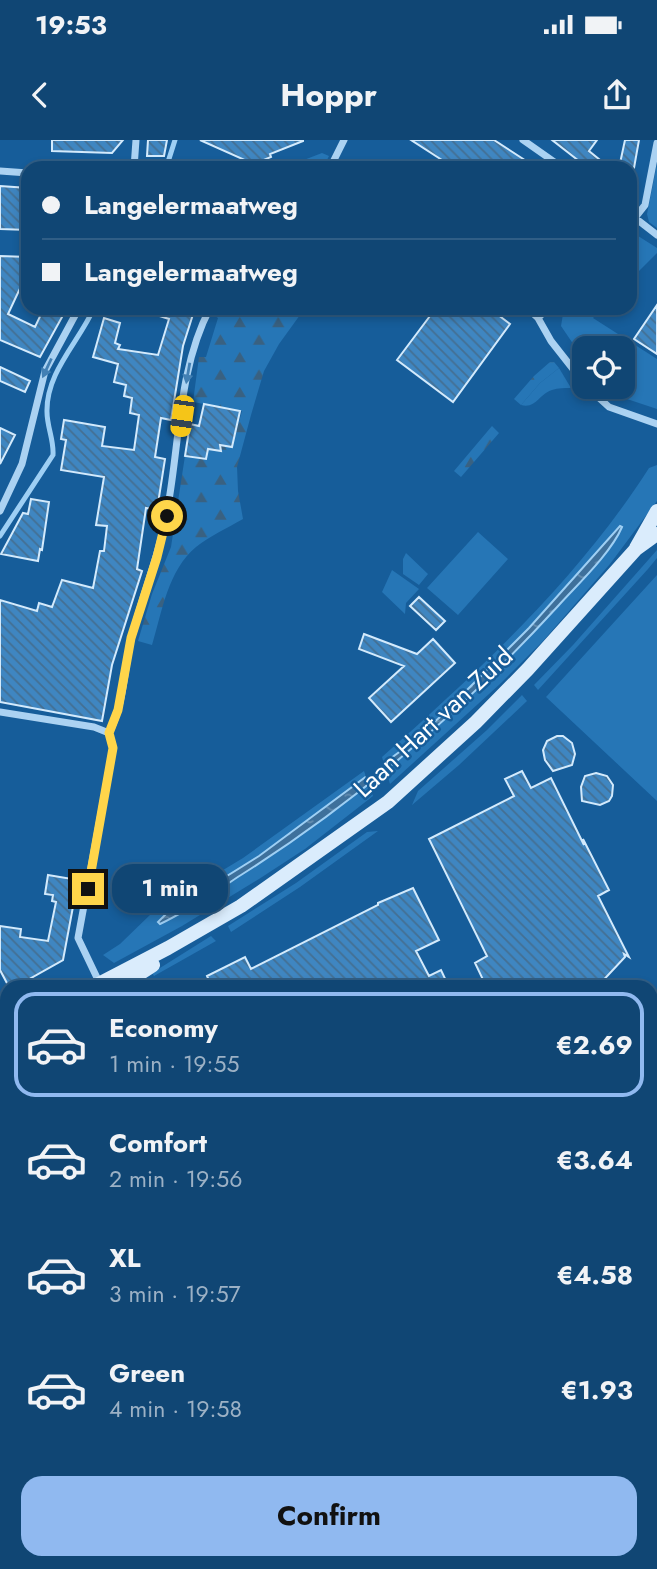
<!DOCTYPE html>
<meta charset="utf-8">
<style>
:root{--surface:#104674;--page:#1e507c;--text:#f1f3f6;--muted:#9cb1c5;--line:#305e86;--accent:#90b9f0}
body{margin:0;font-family:Jost,sans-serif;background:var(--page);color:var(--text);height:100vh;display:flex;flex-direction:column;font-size:26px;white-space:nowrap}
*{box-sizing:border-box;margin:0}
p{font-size:23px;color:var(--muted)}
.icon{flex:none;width:38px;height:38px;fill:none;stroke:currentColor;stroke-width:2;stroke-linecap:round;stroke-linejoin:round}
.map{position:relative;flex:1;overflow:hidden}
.side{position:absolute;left:0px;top:840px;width:658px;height:590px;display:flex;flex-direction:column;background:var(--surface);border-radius:21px 21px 0 0;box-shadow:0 4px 10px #0003,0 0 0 2px var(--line)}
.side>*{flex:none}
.top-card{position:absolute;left:21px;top:21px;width:616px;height:154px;border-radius:21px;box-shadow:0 4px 10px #0003,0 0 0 2px var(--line);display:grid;align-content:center;height:154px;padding:0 21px;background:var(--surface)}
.controls{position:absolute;left:572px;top:196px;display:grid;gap:14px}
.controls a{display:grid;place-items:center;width:63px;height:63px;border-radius:14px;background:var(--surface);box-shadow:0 4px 10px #0003,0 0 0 2px var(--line);font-size:35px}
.end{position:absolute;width:32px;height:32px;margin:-16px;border:9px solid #ffd54a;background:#111;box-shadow:0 0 0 4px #111}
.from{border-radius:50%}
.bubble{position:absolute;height:49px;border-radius:21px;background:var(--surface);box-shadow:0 4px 10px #0003,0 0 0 2px var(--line);font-size:23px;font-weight:700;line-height:49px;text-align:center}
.car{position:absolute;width:21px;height:42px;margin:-21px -10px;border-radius:9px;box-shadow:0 0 5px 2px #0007;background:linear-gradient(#f5c518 24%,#345 0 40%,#f5c518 0 76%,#345 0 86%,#f5c518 0)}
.top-card b{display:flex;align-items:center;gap:24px;height:66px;font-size:26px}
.top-card b+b{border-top:2px solid var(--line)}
.top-card i{width:18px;height:18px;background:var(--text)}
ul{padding:12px 0 0;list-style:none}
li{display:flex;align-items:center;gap:21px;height:105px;margin:0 14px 10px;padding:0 7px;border:4px solid transparent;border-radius:21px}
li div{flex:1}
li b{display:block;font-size:26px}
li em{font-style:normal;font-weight:700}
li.on{border-color:var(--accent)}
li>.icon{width:63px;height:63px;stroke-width:1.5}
.primary-button{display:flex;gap:14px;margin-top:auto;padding:14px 21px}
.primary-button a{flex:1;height:80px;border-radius:21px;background:var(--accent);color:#111;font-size:28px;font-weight:700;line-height:80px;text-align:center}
.status{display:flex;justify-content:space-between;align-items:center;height:49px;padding:0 35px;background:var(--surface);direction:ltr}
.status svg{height:19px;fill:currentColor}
header{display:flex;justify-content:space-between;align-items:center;height:91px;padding:0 21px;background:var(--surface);font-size:32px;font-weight:700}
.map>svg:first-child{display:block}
.grass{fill:#2676b6}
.forest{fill:url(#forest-firs)}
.water{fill:url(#water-ripples);stroke:#9ecff4;stroke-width:2}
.pier{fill:#165d9a}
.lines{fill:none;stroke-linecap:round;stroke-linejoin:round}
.stream{stroke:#9ecff4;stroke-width:5}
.building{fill:url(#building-back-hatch);stroke:#d3eafc;stroke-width:2}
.minor{stroke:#abd2f2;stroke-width:7}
.secondary{stroke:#daecfc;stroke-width:14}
.oneway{fill:#4380b4}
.route{stroke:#ffd54a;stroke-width:9}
.labels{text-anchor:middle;stroke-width:5;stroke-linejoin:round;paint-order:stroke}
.street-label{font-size:26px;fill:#fff;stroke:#165d9a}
</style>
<div class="status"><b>19:53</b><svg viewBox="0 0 49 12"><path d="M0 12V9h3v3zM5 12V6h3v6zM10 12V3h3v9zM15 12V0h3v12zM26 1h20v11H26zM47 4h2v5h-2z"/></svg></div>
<header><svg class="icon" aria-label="back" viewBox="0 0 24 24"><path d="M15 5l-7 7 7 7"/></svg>Hoppr<svg class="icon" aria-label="share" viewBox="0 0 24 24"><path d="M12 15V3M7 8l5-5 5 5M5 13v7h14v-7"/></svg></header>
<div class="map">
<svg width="657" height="1429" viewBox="0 0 657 1429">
<defs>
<pattern id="forest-firs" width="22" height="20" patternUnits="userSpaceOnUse" patternTransform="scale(1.75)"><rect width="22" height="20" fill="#2676b6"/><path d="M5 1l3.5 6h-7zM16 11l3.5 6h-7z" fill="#396181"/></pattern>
<pattern id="water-ripples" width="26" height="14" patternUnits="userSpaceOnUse" patternTransform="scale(1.75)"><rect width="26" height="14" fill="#3e709b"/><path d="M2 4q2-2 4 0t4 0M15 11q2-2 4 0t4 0" fill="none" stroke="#658daf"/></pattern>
<pattern id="building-back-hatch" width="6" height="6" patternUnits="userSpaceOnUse" patternTransform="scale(1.75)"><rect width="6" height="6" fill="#3f86c1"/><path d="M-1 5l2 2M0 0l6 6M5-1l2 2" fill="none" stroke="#446f92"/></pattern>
</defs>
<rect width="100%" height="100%" fill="#165d9a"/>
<path class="grass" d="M322,13L329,16L323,28H283Z
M657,24V88L649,82L647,74Z
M630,93L635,94L657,108V113L630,140Z
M564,168H602L593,178L657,219V269L621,257L607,247H623V208H584V220L561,186Z
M559,228L571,248C565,248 558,248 552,250C539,254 536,269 521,265L540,243Z
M657,325V361L610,424L543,501L500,544L390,644L382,617C480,530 578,439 649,328Z
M478,392L508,419L458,475L427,448Z
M657,410V418L648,429L538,550L534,545L573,505Z
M406,413L428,434L419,445L403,434V419Z
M392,430L419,449L406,463L405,474L382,452Z
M657,435V661L546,557Z
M522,555L527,561L459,625L412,665L418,651L487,590Z
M364,631L373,656L305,709L259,739L182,786L114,823L103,815L120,804L152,773L243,718Z
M378,691L300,747L231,792L228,786L296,743L367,692Z
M211,796L216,801L154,836L152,833Z"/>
<path class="forest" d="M218,168H305L279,204L264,231L251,275L237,327L238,351L243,379C227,388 210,396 196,407C168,430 162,472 152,505L138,501L152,454L171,407L185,316L206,319L208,309L219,310L220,305L232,307L242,271L193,262L199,217H206L218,178L214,175Z
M550,222H554L559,228L540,243L521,265L514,259L534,236Z
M492,286L499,293L461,337L454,331Z
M7,1351V1411L0,1402V1356Z"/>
<path class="water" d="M620,386L622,387C611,413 578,444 559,465C464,569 360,660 241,735C215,752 188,771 160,784L158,782L166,774L259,716L406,607L440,577L529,488Z
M657,1335V1407L651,1406V1339Z"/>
<path class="pier" d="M383,620L388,635L370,648L365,635Z"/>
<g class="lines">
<path class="stream" d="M168,22L175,0
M0,396L53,315C54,300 47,287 47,272C46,232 79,202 94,168"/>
</g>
<path class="building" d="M52,0H123L112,13L52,11Z
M148,0H167L164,16H147Z
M200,0H303V1L270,14L271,17L259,22L254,20L249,22Z
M411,0H494L537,28H441L445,22Z
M552,0H597L589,11L610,28H588Z
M625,0H639L634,28H619Z
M0,46L28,48V90L0,89Z
M0,116L28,117V142H23L8,174L35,187L44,168H67L40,217L0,200Z
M657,165V214L634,199Z
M145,168H195L183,206L171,280L161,278L155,317L165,319L157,370L146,368L137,429L142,431L112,525L102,581L0,562V460L37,471L39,463L52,467L62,440L93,448L100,411H104L107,386L96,385L104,337L61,330L66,300L61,299L64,280L105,287L102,306L134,310L139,275L130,273L132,258L124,256L126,245L114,242L118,224L93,217L104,178L120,183L115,203L120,205L118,209L158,215L169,179L144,171Z
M436,168H489L510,184L453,262L397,220Z
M0,227L30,241L25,252L0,241Z
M204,264L240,271L232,307L220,305L221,311L208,309L206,319L185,316L190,284L199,286Z
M0,288L15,295L0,324Z
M31,359L49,362L42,410L40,409L38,421L1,414L23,373L28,374Z
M419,457L445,481L436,490L410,466Z
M364,494L417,514L433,499L455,523L391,582L369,558L404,526L359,509Z
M557,596H563L572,603L575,614L572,625L553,631L545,620L543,610L547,601Z
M522,631L531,648L551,638L584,705L583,699L609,750L598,756L629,817L624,814L625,817L597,847H496L494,842L486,846L475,823L487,816L429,699L514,656L505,639Z
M596,633L607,636L613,645L612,656L609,661L600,665L582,661L581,647L585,636Z
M48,735L78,740L63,820L15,847H9L0,830V786L21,789L20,797L48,801L56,762L52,761L53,755L45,754Z
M413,748L439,800L416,811L429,836L441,830L449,847H212L207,836L245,817L251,829L378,765V763Z"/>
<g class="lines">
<path class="minor" d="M523,0L563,28
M134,28L136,0
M330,28L344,0
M0,31L28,33
M630,74L657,95
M630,84L645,65L657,3
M527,168L538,178L551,201L584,243
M538,178L548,168
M587,247L609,267L657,284
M0,371L22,324L45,231L79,168
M0,572L94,587L109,593
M100,844L78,798L113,608L109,593C124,565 124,531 131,500C141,458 158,419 166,377C180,308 177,231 210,168
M651,956L657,953"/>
<path class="secondary" d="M636,408L657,371
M93,847L168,808L241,766L388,662L476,582L528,529L636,409L657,394
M119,847L153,825
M0,896L7,892
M0,912L7,909
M0,1300L7,1294
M0,1318L7,1313
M504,1423L513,1429"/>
</g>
<defs><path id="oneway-solid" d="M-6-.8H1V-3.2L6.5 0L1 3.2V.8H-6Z" transform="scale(1.75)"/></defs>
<g class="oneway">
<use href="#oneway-solid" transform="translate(47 228) rotate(115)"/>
<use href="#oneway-solid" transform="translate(188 233) rotate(100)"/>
</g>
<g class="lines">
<path class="route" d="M88,749L113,608L109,593L118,570L131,498L157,417L167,376"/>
</g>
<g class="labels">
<g class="street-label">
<text transform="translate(433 582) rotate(-43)" y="9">Laan Hart van Zuid</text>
</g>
</g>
</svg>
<div class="controls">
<a><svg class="icon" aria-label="locate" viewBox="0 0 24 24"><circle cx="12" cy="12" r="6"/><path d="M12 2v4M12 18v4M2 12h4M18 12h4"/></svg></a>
</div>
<i class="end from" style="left:167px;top:376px"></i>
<i class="end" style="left:88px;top:749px"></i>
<div class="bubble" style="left:112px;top:724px;width:116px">1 min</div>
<i class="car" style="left:182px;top:276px;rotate:188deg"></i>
<div class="top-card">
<b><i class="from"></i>Langelermaatweg</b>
<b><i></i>Langelermaatweg</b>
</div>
<section class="side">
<ul>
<li class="on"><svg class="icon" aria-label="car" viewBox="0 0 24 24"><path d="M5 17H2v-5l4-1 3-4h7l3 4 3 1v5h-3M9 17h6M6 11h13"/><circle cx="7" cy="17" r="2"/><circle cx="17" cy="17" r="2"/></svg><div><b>Economy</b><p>1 min · 19:55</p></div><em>€2.69</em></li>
<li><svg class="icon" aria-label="car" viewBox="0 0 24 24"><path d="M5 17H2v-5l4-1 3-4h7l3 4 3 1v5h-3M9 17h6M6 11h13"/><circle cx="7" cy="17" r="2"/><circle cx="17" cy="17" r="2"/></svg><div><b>Comfort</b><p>2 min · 19:56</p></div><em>€3.64</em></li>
<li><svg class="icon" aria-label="car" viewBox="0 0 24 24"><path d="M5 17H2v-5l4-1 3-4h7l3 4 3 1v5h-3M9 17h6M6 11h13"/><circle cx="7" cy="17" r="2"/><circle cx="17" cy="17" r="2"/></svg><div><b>XL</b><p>3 min · 19:57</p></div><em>€4.58</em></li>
<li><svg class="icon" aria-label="car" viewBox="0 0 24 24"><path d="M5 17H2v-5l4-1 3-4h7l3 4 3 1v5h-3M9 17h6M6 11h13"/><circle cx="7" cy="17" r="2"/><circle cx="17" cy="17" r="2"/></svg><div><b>Green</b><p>4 min · 19:58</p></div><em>€1.93</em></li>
</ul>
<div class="primary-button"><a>Confirm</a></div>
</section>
</div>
